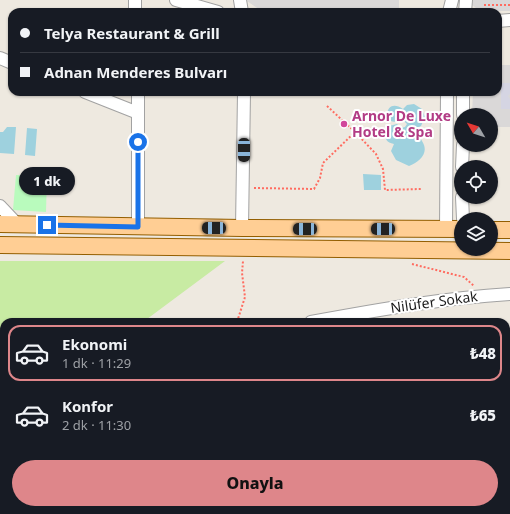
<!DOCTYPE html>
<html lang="tr">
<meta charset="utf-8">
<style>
:root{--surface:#171b24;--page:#242831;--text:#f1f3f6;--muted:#9ea1a6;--line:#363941;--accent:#de868a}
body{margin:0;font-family:"Noto Sans",sans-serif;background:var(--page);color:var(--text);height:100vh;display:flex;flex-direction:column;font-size:15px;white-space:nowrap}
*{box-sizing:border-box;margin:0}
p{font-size:13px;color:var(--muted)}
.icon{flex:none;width:22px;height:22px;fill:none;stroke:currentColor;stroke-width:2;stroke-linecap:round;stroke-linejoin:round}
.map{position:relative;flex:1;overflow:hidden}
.drawer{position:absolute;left:0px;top:318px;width:510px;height:196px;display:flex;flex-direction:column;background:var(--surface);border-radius:12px 12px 0 0;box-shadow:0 1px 3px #0004}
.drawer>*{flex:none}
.banner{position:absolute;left:8px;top:8px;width:494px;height:88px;border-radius:12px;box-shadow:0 1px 3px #0004;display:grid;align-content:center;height:88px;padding:0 12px;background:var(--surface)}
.needle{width:26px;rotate:309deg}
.buttons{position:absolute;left:454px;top:108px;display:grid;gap:8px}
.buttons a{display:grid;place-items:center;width:44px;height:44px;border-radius:50%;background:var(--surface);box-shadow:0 1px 3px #0004;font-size:20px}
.end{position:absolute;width:18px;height:18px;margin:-9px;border:5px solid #1a73e8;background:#fff;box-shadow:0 0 0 2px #fff}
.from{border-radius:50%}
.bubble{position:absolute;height:28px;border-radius:14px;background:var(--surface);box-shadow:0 1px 3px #0004;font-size:13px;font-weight:800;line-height:28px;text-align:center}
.car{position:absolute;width:12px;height:24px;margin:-12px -6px;border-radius:5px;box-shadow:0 0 3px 1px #0007;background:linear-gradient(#222 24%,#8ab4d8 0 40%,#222 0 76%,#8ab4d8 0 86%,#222 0)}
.banner b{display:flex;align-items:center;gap:14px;height:38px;font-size:15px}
.banner b+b{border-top:1px solid var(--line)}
.banner i{width:10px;height:10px;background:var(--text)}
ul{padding:7px 0 0;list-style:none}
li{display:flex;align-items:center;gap:12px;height:56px;margin:0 8px 6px;padding:0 4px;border:2px solid transparent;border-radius:12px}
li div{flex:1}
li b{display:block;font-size:15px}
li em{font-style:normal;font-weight:800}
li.on{border-color:var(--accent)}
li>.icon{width:36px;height:36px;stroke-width:1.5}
.action{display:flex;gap:8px;margin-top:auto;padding:8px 12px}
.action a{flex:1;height:46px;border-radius:24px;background:var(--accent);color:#111;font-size:16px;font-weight:800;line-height:46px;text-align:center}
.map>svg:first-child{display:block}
.residential{fill:#dad8d8}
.industrial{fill:#e7d2e4}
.grass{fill:#c8eba3}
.park{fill:#b9fbbd}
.pitch{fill:#7ae1b6}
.plaza{fill:#d5d5e3}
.water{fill:#9ed1de}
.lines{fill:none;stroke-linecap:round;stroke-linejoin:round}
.minor-casing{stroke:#a2a2a2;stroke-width:14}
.major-casing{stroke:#935e00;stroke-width:18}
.path{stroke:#ff6c60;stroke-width:2;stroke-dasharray:2 2;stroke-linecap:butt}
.minor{stroke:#fff;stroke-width:12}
.major{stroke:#ffce94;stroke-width:16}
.route{stroke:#1a73e8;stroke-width:5}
.hotel-dot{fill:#d1479c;stroke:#fff;stroke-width:1.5}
.labels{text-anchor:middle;stroke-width:4;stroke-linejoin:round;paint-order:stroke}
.hotel-label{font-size:14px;font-weight:bold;fill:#b23c85;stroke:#fff;text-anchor:start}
.street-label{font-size:14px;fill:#1b1b1b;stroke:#fff}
</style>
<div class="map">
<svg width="510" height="514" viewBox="0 0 510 514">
<rect width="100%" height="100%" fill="#eee9e0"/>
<path class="residential" d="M248,0H399V9L260,10L247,1Z
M473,0H510V11H480L472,5Z
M498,65H510V127H491V115H472L473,92H498Z"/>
<path class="industrial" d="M0,499L4,501V510H20L28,514H0Z"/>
<path class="grass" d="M0,261H225L143,322H4V501L0,499Z
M20,510H93L94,514H28Z
M154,510H254L255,514H154Z"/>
<path class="park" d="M16,175L47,176L46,212L13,210Z"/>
<path class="pitch" d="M506,342H510V465L506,466Z"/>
<path class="plaza" d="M501,83H510V94L508,96L510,99V109H501Z"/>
<path class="water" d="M414,104L422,109L425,117L421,126L415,129V134C417,136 421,138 422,141C430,153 419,162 409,166L396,160L391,151L394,144C386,142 386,140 384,132L389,126L397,124L401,128L405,127L407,124L402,119C397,122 392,123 388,119C385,107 393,102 403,109L407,105Z
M7,127H16L14,154L0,153V132H3Z
M27,128L37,129L35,156L25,155Z
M363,174L381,175V190H364Z"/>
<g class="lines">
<defs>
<path id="minor" d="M135,0V12
M176,0L218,12
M240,0L242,12
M449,12L452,0
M465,12L466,0
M498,21L510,20
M0,58L12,63
M85,92L138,113
M463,115V92
M462,167L463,145
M462,197L463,219
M0,206L17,224
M138,227V92
M242,228L244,92
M446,229L447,92
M311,322C377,310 443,298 510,294
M140,514L142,510"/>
<path id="major" d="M0,224L242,228L461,229
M491,230H510
M0,245L510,251"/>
</defs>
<use href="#minor" class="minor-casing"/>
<use href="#major" class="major-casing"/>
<path class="path" d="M484,5H510
M327,106L355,132L376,154L383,169L385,190L421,189
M254,188L314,189L320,178L323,163L355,132L377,131
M412,264L464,277L474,286
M237,322L245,297L242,273L243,261
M310,510L328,514"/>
<use href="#minor" class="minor"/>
<use href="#major" class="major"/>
</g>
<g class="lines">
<path class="route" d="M47,225L138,227V142"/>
</g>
<circle class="hotel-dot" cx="344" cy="124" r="4"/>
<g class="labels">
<g class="hotel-label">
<text x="352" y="121">Arnor De Luxe<tspan x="352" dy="16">Hotel &amp; Spa</tspan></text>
</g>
<g class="street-label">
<text transform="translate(434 302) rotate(-8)" y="5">Nilüfer Sokak</text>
</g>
</g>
</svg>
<div class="buttons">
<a><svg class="needle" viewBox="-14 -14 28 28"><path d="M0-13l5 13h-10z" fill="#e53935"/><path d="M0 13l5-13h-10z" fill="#9ea1a6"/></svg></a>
<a><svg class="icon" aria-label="locate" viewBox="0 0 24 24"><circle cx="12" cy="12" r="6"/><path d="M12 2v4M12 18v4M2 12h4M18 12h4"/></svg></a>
<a><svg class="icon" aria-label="layers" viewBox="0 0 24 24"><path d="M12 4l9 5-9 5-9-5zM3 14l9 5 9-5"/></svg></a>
</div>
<i class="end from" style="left:138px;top:142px"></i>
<i class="end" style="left:47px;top:225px"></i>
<div class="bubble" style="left:19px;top:167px;width:56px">1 dk</div>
<i class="car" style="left:244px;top:150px;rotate:180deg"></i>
<i class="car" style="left:214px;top:228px;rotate:271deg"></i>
<i class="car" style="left:305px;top:229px;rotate:270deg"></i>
<i class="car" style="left:383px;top:229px;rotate:270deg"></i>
<div class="banner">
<b><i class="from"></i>Telya Restaurant &amp; Grill</b>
<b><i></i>Adnan Menderes Bulvarı</b>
</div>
<section class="drawer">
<ul>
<li class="on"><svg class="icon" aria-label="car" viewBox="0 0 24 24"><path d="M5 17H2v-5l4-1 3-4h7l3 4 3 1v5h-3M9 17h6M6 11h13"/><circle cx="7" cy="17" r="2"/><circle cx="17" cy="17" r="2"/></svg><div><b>Ekonomi</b><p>1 dk · 11:29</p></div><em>₺48</em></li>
<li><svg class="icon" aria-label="car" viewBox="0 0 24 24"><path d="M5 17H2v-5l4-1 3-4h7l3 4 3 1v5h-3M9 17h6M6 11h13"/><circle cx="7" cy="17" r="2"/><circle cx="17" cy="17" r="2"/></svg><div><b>Konfor</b><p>2 dk · 11:30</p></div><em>₺65</em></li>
</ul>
<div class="action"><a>Onayla</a></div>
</section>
</div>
